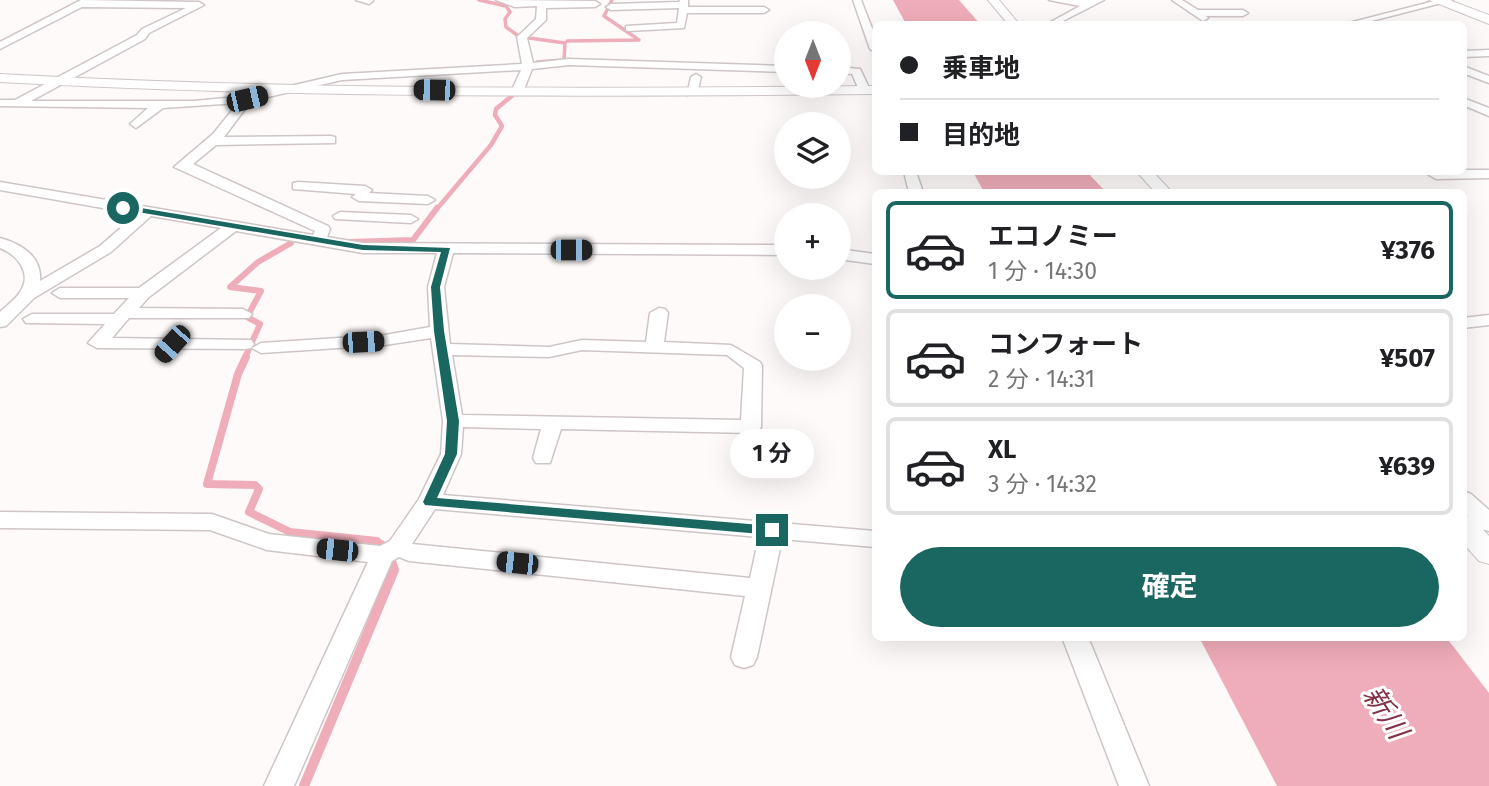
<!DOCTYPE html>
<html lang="ja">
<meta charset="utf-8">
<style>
:root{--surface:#fff;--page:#f2f2f2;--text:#202124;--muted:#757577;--line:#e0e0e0;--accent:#1a6660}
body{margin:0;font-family:"Fira Sans","Noto Sans JP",sans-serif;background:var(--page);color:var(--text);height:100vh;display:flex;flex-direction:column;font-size:26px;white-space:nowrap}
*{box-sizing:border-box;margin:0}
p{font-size:23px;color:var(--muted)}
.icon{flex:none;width:38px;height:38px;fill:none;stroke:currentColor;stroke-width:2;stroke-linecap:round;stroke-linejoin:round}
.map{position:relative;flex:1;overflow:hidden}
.side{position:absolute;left:872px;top:189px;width:595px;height:452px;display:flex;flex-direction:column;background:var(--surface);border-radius:10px;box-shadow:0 7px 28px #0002}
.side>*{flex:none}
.hud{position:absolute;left:872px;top:21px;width:595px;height:154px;border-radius:10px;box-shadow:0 7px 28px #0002;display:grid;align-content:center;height:154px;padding:0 28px;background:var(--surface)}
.needle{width:46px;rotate:180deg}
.controls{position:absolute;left:774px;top:21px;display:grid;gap:14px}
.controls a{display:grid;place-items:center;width:77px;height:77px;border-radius:50%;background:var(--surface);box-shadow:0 7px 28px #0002;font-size:35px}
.end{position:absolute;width:32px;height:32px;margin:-16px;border:9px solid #1a6660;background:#fff;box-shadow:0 0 0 4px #fff}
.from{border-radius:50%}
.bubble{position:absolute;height:49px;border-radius:24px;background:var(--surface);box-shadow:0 7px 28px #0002;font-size:23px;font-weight:700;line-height:49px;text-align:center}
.car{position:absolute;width:21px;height:42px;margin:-21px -10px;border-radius:9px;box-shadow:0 0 5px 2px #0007;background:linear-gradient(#222 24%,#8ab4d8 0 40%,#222 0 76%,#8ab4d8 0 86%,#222 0)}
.hud b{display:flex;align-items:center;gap:24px;height:66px;font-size:26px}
.hud b+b{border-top:2px solid var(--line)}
.hud i{width:18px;height:18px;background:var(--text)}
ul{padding:12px 0 0;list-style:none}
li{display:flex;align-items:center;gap:21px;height:98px;margin:0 14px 10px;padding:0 14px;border:4px solid var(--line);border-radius:10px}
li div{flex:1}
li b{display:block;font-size:26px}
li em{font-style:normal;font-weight:700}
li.selected{border-color:var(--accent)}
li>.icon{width:63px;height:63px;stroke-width:1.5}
.action{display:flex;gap:14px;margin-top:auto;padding:14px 28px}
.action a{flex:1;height:80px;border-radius:42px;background:var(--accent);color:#fff;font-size:28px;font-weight:700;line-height:80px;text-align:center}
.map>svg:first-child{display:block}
.water{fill:#efadb9}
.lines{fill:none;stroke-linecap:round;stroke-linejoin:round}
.stream-far4{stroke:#efadb9;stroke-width:3.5}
.stream-far3{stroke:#efadb9;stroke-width:4.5}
.stream-far2{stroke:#efadb9;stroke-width:6}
.stream-far1{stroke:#efadb9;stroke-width:8}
.stream{stroke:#efadb9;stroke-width:10}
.minor-casing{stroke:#cfc5c6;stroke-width:3}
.tertiary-casing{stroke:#cfc5c6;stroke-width:2}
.primary-casing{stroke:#cfc5c6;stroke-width:2}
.minor{fill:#fff;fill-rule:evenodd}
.tertiary{fill:#fff;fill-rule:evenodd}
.primary{fill:#fff;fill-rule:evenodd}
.route{fill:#1a6660}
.labels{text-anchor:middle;stroke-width:6;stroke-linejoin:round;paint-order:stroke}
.near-water-label{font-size:28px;font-style:italic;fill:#813447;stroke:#fff}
</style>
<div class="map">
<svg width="1489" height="786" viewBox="0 0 1489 786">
<rect width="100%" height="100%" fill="#fefafa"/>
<path class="water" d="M893,0H959L980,24H906Z
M973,172H1087L1106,192H984Z
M1199,637H1446L1489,693V786H1277Z"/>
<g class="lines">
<path class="stream-far4" d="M479,0L506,6L510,12L505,19L506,27L517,35
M529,38L565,43L564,60L537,62
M567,41L639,40L604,16L612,0"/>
<path class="stream-far3" d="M436,210L491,145L502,126L495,115L496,109L514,94"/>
<path class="stream-far2" d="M349,242L413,240L437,208
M245,358L260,324L247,317L261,291L230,287L258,262L291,243"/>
<path class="stream-far1" d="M246,357L238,374L207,484L255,485L259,489L249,512L290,532L377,541L383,547"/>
<path class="stream" d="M304,786L394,570L388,552L381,545"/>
<defs>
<path id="minor" d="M81,0L199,2L204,5L149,33L145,39L31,101H194L247,96L342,74L522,64L517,37L536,19L537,6L515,7L496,0L595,1L600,4L595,7L546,8V20L527,38L533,63L569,59L786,66V72L569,65L532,69L523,92L517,95L511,92L521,70L342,80L251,101L224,137L331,136L335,137V143L216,145L193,164L328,226L330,229L327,237L363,243L786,245V255L453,253L444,287L450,344L549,347L582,340L646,342L650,313L659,308L665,309L668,313L664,342L731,345L760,362L762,366L761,427L758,431L751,433L561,429L550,463H536L533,458L541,429L463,427L461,454L443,495L875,531V547L782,539L757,657L753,665L744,668L735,665L731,657L745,596L409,561L399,557L392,561L294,786H264L368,562L267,550L210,530L0,528V512L212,514L269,534L380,546L390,541L419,499L441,454L443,421L431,338L385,345L261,353L252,348L261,343L385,335L430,327L428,287L437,253H363L236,231L149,297L139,308L243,309L252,314L249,318H129L112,338L251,340L254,344L251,348L245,349L97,348L88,343L105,324L26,323L23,319L32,314H114L129,298H60L52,293L60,288H139L221,228L151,216L111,252L34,298L6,326L0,327V312C6,306 15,300 20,292C33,273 17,255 0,248V238C21,244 42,256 40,281L100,246L137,214L0,190V182L313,235L315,231L174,167L213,134L238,103L163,108L136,128L130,124L148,108L0,106V100H15L137,35L142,29L186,8L82,7L0,49V42ZM582,350L727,355L744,368L741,420L462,415L452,355L549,357ZM435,509L759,537L750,578L412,544Z
M356,0H373V1L369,4Z
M680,0H688V7H764L769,10L764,13H687L684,28L629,31L626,30V26L677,23L679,8L611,10L606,7L611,4L679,2Z
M853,0H861L875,36V52L870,49Z
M1049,0H1104L1057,24H1047L1080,6Z
M1172,0H1182L1198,10H1243L1248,13L1243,16H1206L1208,18L1203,21Z
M1438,0H1453L1360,24H1345Z
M1489,50V56L1463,57V51Z
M1463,66L1489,76V83L1463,73Z
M838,67L860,69L870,90L868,92H860L852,74L838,73Z
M696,74L701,77L697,93L687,95L691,77Z
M1463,98L1489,108V116L1463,105Z
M1463,170H1489V178L1436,179L1429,175L1434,172Z
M904,172H916L923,192H909Z
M298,182L365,186L372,190L369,193L428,196L435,200L428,204L359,201L352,197L356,194L293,189V183Z
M340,212L411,215L418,219L411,223L335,219L333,216Z
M838,249L875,254V264L838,259Z
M1489,315V325L1463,328V318Z
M1463,491L1471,494L1489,510V531L1481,529L1463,512Z
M1062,637H1088L1149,786H1119Z"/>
<path id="tertiary" d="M988,0H999L1019,24H1008Z
M0,74C291,90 583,89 875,86V94C583,97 291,98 0,82Z
M1137,172H1153L1172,192H1155Z
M1463,515L1472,518L1489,536V564L1479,561L1463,543Z"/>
<path id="primary" d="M1429,0H1449L1489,15V24Z"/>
</defs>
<use href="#minor" class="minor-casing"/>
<use href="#tertiary" class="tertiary-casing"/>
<use href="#primary" class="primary-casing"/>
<use href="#minor" class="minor"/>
<use href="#tertiary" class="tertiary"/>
<use href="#primary" class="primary"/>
</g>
<path class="route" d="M123,205L363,245L450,248L440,287L444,331L459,421L457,454L437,498L772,526L779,530L772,535L425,505L423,502L445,454L447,421L434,331L431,287L441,252L363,250L120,209Z"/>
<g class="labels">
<g class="near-water-label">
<text transform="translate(1386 712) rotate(57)" y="10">新川</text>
</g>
</g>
</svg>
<div class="controls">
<a><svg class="needle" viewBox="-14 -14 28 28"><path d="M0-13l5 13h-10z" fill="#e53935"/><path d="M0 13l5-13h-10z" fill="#757577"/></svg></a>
<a><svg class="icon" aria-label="layers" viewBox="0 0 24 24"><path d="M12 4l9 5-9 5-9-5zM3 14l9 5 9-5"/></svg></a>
<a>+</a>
<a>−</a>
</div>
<i class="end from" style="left:123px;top:208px"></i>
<i class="end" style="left:772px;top:530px"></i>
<div class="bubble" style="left:730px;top:429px;width:84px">1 分</div>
<i class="car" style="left:434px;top:90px;rotate:271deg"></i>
<i class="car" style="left:247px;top:99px;rotate:77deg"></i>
<i class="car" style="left:571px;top:250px;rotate:90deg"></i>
<i class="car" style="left:363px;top:342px;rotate:87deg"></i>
<i class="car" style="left:172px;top:344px;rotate:222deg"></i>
<i class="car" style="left:337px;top:550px;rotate:276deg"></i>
<i class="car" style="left:517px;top:563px;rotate:276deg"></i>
<div class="hud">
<b><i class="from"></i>乗車地</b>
<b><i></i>目的地</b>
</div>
<section class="side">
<ul>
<li class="selected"><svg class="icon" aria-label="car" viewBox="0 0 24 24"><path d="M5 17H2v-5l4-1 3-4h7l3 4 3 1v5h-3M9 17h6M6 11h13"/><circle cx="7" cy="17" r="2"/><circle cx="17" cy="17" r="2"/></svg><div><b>エコノミー</b><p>1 分 · 14:30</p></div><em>¥376</em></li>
<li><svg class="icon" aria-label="car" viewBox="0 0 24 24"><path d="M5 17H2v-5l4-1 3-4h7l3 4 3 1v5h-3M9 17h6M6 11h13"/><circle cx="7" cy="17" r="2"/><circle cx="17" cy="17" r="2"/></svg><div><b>コンフォート</b><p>2 分 · 14:31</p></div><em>¥507</em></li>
<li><svg class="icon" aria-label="car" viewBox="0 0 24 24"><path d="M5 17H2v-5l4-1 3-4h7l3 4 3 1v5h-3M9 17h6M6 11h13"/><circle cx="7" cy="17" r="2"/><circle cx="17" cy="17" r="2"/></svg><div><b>XL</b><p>3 分 · 14:32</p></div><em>¥639</em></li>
</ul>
<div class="action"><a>確定</a></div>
</section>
</div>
